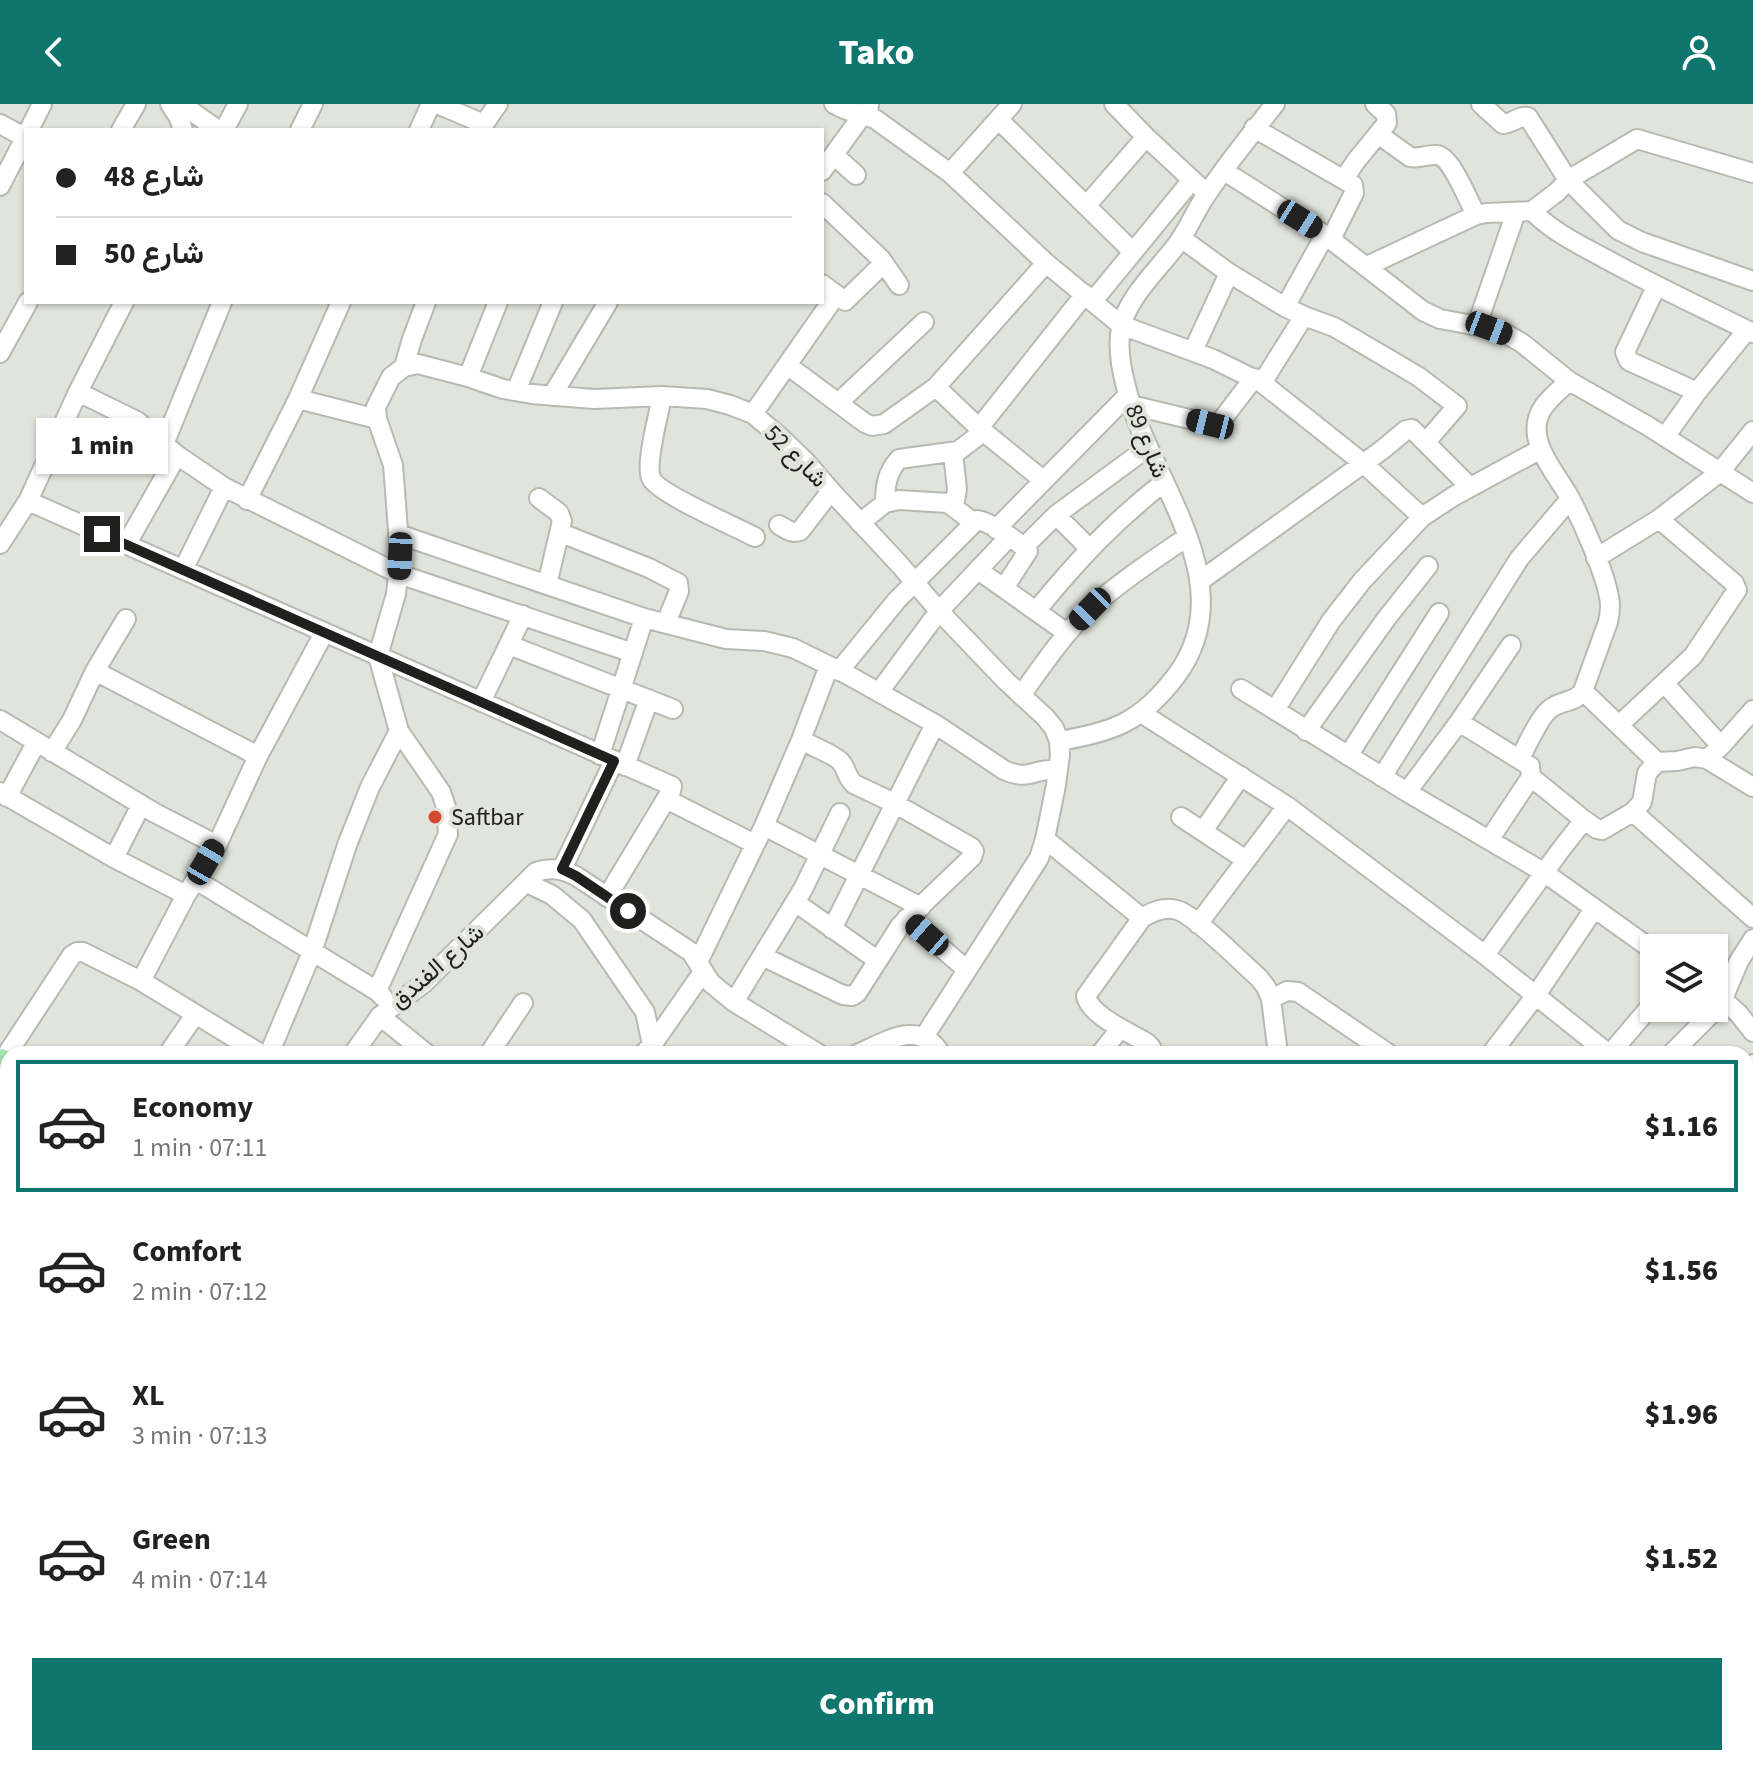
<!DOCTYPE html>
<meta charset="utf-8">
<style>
:root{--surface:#fff;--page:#f6f6f6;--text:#222;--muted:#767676;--line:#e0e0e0;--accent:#0f766e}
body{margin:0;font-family:"Source Sans 3",Vazirmatn,sans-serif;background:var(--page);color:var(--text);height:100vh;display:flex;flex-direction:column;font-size:30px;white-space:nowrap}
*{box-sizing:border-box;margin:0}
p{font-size:26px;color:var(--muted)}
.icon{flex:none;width:44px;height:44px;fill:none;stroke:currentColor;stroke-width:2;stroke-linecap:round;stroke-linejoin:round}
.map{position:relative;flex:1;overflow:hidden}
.side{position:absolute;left:0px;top:942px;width:1754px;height:720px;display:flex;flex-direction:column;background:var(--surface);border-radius:24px 24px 0 0;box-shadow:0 2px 6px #0004}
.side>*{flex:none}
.guide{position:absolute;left:24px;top:24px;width:800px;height:176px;border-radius:0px;box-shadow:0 2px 6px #0004;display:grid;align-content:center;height:176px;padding:0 32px;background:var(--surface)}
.controls{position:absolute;left:1640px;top:830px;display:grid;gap:16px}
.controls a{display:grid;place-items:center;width:88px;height:88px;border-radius:0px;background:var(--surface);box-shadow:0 2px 6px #0004;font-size:40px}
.end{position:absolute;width:36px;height:36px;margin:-18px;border:10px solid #20211e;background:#fff;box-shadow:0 0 0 4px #fff}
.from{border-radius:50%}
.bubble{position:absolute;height:56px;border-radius:0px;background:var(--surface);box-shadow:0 2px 6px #0004;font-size:26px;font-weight:800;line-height:56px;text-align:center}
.car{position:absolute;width:24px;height:48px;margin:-24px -12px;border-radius:10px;box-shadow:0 0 6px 2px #0007;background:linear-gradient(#222 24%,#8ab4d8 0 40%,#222 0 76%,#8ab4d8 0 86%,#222 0)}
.guide b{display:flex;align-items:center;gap:28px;height:76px;font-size:30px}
.guide b+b{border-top:2px solid var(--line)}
.guide i{width:20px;height:20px;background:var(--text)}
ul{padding:14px 0 0;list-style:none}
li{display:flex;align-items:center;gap:24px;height:132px;margin:0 16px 12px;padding:0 16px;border:4px solid transparent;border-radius:0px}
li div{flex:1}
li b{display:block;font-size:30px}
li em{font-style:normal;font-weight:800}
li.active{border-color:var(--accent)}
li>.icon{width:72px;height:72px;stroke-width:1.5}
.primary-button{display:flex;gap:16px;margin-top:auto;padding:16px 32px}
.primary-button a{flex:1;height:92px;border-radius:0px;background:var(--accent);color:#fff;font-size:32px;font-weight:800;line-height:92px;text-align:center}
header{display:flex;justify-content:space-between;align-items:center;height:104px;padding:0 32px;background:var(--accent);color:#fff;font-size:36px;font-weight:800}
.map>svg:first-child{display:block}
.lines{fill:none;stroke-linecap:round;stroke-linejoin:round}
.lane-casing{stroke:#b6bbb1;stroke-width:13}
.street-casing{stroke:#b6bbb1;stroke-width:22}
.secondary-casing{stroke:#b6bbb1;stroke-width:30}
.primary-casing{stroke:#53945a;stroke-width:32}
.lane{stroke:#fff;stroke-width:9}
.street{stroke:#fff;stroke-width:18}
.secondary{stroke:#d4f2d7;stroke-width:26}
.primary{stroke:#a9e4b0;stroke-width:28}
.route{stroke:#20211e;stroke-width:10}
.poi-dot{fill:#d54932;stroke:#e0e4da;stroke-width:3}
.labels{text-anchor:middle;stroke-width:8;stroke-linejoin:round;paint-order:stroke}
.street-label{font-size:24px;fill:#20211e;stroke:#e0e4da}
.poi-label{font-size:24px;fill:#20211e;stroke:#e0e4da;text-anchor:start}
</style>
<header><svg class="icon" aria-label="back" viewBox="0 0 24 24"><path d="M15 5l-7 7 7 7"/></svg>Tako<svg class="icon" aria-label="person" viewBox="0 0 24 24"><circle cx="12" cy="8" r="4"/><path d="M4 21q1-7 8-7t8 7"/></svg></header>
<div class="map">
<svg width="1753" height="1662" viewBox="0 0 1753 1662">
<rect width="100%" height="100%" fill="#e0e4da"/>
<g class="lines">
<defs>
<path id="lane" d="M893,1662L899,1654"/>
<path id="street" d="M170,0L179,14L183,26
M181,0L218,26
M437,0L484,20
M834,0C848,9 861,9 875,15L950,69L1046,159L1121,221L1213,255L1262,279L1363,359L1422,413
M1114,0L1146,33L1201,84
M1481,0L1503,20C1512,20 1519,11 1528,13L1568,76L1618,126L1642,138L1753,177
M999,16L1133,148
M0,20L26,34
M1254,24L1353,81L1354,89L1331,135
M29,26L42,0
M121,26L136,0
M224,26L238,0
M300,26L313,0
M419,26L431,0
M482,26L484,20L498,0
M1378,30L1410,53C1420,55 1427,50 1437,51C1451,52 1469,98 1476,111
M834,51L856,71
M822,67L869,2
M1224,67L1325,131L1423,207L1440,215L1489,224L1508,231L1522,239L1569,277L1648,322L1753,389
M950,69L1012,0
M1344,75L1356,57L1387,19L1386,10L1375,0
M0,82L26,32
M822,99L881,155L899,181
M1086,102L1146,33
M1532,107C1553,128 1578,140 1604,154C1653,181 1703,204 1753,229
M1181,134L1229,169L1285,203L1304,212L1334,223L1387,254L1419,273L1457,302L1426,338
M1367,162L1476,111L1486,109L1532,107L1557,88L1568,76L1637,35L1753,69
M822,180L845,197L884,159
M1656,183L1625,248L1629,257L1697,288L1747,226
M1093,197L1192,76
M1285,203L1325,131
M1477,221L1516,108
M1193,247L1229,169
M0,249L28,198
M787,261L865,319L872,322L884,320L936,283L1046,159
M404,263L412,235L426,198
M468,273L498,198
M1569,277C1560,286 1545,297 1540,309C1526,338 1557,370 1570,394C1583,419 1604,466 1609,493C1611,501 1610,509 1608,518L1583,587L1657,658
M1262,279L1304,212
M936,283L979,324L1043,376
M516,287L553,198
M78,288L137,317L177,351L224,383L399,470L633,549
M552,292L608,198
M662,292C659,310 645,359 651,374C657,389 736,423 755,433
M298,295L377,315
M838,299L924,218
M1131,301L1210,320L1217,319L1221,317L1254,274
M753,310L836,191
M979,324L1085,190
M1665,333L1697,288
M164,340L222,198
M953,349L957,385L954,402
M539,394L559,409L562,417L547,481
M247,396L298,295L341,198
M28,397L672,682L671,687L607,793
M885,399C885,382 887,368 899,355L958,347L983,328
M1056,411L1089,444
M860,419L885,399L899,396L948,399L973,418
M779,421C786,425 792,430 800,427L831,387
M996,425L1128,291
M561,429L649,464L678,479L679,487L666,519
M398,430L644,514L726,535L764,537L793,544L848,571L935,620L1004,666C1031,678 1034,663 1058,666
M0,440L28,397L78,288L124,198
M126,441L177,351
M1024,443L1056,411L1147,344
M1596,454L1659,415L1720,368L1753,327
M183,466L224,383
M978,466L1067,529
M1200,477L1382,346L1406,326L1412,325L1470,383
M1036,507C1076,458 1113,418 1163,379
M509,541L673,605
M95,567L258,652
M839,567L897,496L977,416C991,418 1016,436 1028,447L1004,484
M1665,580L1721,642L1707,655
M1241,585L1407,688L1545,769L1654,847
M879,588L939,507L1009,433
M1021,591C1043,561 1064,529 1092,503C1121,477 1155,455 1187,433
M481,598L523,511
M1275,606L1331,517L1362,477L1422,413L1454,392L1541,345
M1141,609L1287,702L1485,851L1609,950
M0,616L155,709L217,741
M1459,618L1530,662L1531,673L1489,736
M1619,621L1693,552L1737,486L1734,479L1659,415
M1306,627L1386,515L1428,462
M1059,637C1114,628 1141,618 1176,572C1246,479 1149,376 1126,283C1121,264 1117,243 1121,224C1127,193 1160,164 1178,139C1190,122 1197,103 1209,87C1229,57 1252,29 1275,0
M1721,642L1753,606
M52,648L72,616L95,567L126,515
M600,651L644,514
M1348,652L1439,509
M1520,655C1526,643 1540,612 1550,605C1561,596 1575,599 1583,587
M625,662L649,595
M1382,673L1519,455L1570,395
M1531,673L1584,716
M0,688L114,754L186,791
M1407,688L1459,618L1511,541
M7,693L36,639
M666,695L755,740
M1633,708L1753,814
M1181,713L1246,756
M764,722L921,803
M1203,727L1241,672
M1045,735L1142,814
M114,754L141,701
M562,765L614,657
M196,776L377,887L383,893
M527,779L552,791L582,816L645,908L652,941L658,950
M795,798L877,856
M907,814L967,866
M1198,820L1287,702
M832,825L935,620
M1485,851L1559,748L1584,716L1597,725L1602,726L1633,708L1642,698L1647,669L1657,658L1677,657L1695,653L1707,655L1753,683
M762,852L843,891L852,892L857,889L900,822L972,753L974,747L971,743L894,699L854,680C846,673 847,665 841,658C834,650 811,642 801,636
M698,858L764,722L801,636L829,562
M141,877L186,791L217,741L258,652L324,529
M377,887L448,730L446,703L441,688L399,627L378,552L396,490L400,452L393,361L377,315L376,303L391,273L404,263L418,260L468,273L503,285L532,290L594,295L662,292L707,295L730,301L753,310L779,332L806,358L831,387L900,461L939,507L1006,577L1045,613L1054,624L1059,637L1060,651L1056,681L1045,735L1039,754L924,933
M1714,888L1738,909L1753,928
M1271,895L1287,887L1298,888L1389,950
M734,898L803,785L840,709
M380,912L427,950
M168,950L195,911
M269,950L312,848L347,741L370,683L399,627
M353,950L380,912L424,879L536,768C552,763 562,765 576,772L691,848L711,879L734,898L819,950
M489,950L523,899
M643,950L652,941L703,868
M857,950C886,938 919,914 941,950
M1100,950L1120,925
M1151,950V943L1147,939C1131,929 1090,912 1086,892L1142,814C1152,808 1164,802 1177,806C1195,811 1242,859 1259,874L1266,883L1271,895L1278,950
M1491,950L1536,891L1594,805
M1610,950L1654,898
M1671,950L1716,905L1723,895L1739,857L1753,835
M1,959L72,851L77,848H83L141,877L261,950
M1746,968L1753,960
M1746,1056L1753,1061
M1746,1138L1753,1142
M1746,1192L1753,1196
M0,1218L8,1223
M1746,1252L1753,1242
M1746,1364L1753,1371
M0,1368L8,1373
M1746,1447L1753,1452
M1746,1518L1753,1511
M1746,1542L1753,1547
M0,1570L8,1551
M1746,1621L1753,1617
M461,1654L474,1662
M1403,1654L1409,1662
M1540,1654L1546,1662
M1654,1654L1664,1662
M178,1662L179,1654
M298,1662L301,1654
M419,1662L421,1654
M1184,1662L1186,1654
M1440,1662L1451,1654
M1688,1662L1700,1654"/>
<path id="secondary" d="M711,1662L716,1654"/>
<path id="primary" d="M0,959L8,964
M0,1002L8,1008
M988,1654L1002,1662
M1059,1654L1074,1662"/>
</defs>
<use href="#lane" class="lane-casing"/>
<use href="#street" class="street-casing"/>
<use href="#secondary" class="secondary-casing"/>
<use href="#primary" class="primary-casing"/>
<use href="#lane" class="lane"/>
<use href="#street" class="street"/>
<use href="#secondary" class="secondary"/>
<use href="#primary" class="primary"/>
</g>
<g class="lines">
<path class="route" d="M102,430L614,657L562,765L576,772L628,807"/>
</g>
<circle class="poi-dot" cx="435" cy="713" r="8"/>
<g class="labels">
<g class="street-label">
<text transform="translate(1147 337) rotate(68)" y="8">شارع 89</text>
<text transform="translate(796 352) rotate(45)" y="8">شارع 52</text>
<text transform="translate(437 862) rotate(-41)" y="8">شارع الفندق</text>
</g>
<g class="poi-label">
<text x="451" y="721">Saftbar</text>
</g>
</g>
</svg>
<div class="controls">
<a><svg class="icon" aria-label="layers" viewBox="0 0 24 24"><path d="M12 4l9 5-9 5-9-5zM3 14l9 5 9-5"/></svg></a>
</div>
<i class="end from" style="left:628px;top:807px"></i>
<i class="end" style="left:102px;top:430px"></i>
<div class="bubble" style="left:36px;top:314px;width:132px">1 min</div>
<i class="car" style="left:1300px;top:115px;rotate:122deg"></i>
<i class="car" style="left:1489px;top:224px;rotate:111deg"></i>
<i class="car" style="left:1210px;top:320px;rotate:284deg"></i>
<i class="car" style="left:400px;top:452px;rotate:183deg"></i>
<i class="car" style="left:1090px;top:505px;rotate:224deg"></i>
<i class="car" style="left:206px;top:758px;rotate:30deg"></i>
<i class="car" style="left:927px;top:831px;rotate:311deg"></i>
<div class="guide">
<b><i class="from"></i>شارع 48</b>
<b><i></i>شارع 50</b>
</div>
<section class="side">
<ul>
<li class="active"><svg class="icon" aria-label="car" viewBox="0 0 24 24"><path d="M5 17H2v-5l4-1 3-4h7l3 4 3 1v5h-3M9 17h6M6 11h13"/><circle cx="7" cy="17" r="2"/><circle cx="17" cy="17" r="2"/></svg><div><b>Economy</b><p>1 min · 07:11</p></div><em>$1.16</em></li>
<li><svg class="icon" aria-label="car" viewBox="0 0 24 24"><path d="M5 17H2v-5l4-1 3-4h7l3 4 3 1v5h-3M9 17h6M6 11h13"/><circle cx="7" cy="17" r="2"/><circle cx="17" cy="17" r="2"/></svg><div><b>Comfort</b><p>2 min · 07:12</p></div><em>$1.56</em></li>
<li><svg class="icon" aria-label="car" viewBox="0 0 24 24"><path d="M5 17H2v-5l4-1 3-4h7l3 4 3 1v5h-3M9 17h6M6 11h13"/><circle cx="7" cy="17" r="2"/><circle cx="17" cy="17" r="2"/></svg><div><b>XL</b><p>3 min · 07:13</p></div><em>$1.96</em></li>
<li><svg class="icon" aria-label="car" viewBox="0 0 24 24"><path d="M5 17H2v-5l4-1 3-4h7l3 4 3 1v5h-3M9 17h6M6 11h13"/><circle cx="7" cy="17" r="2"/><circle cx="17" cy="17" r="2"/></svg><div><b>Green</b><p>4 min · 07:14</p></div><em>$1.52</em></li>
</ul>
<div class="primary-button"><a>Confirm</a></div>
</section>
</div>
